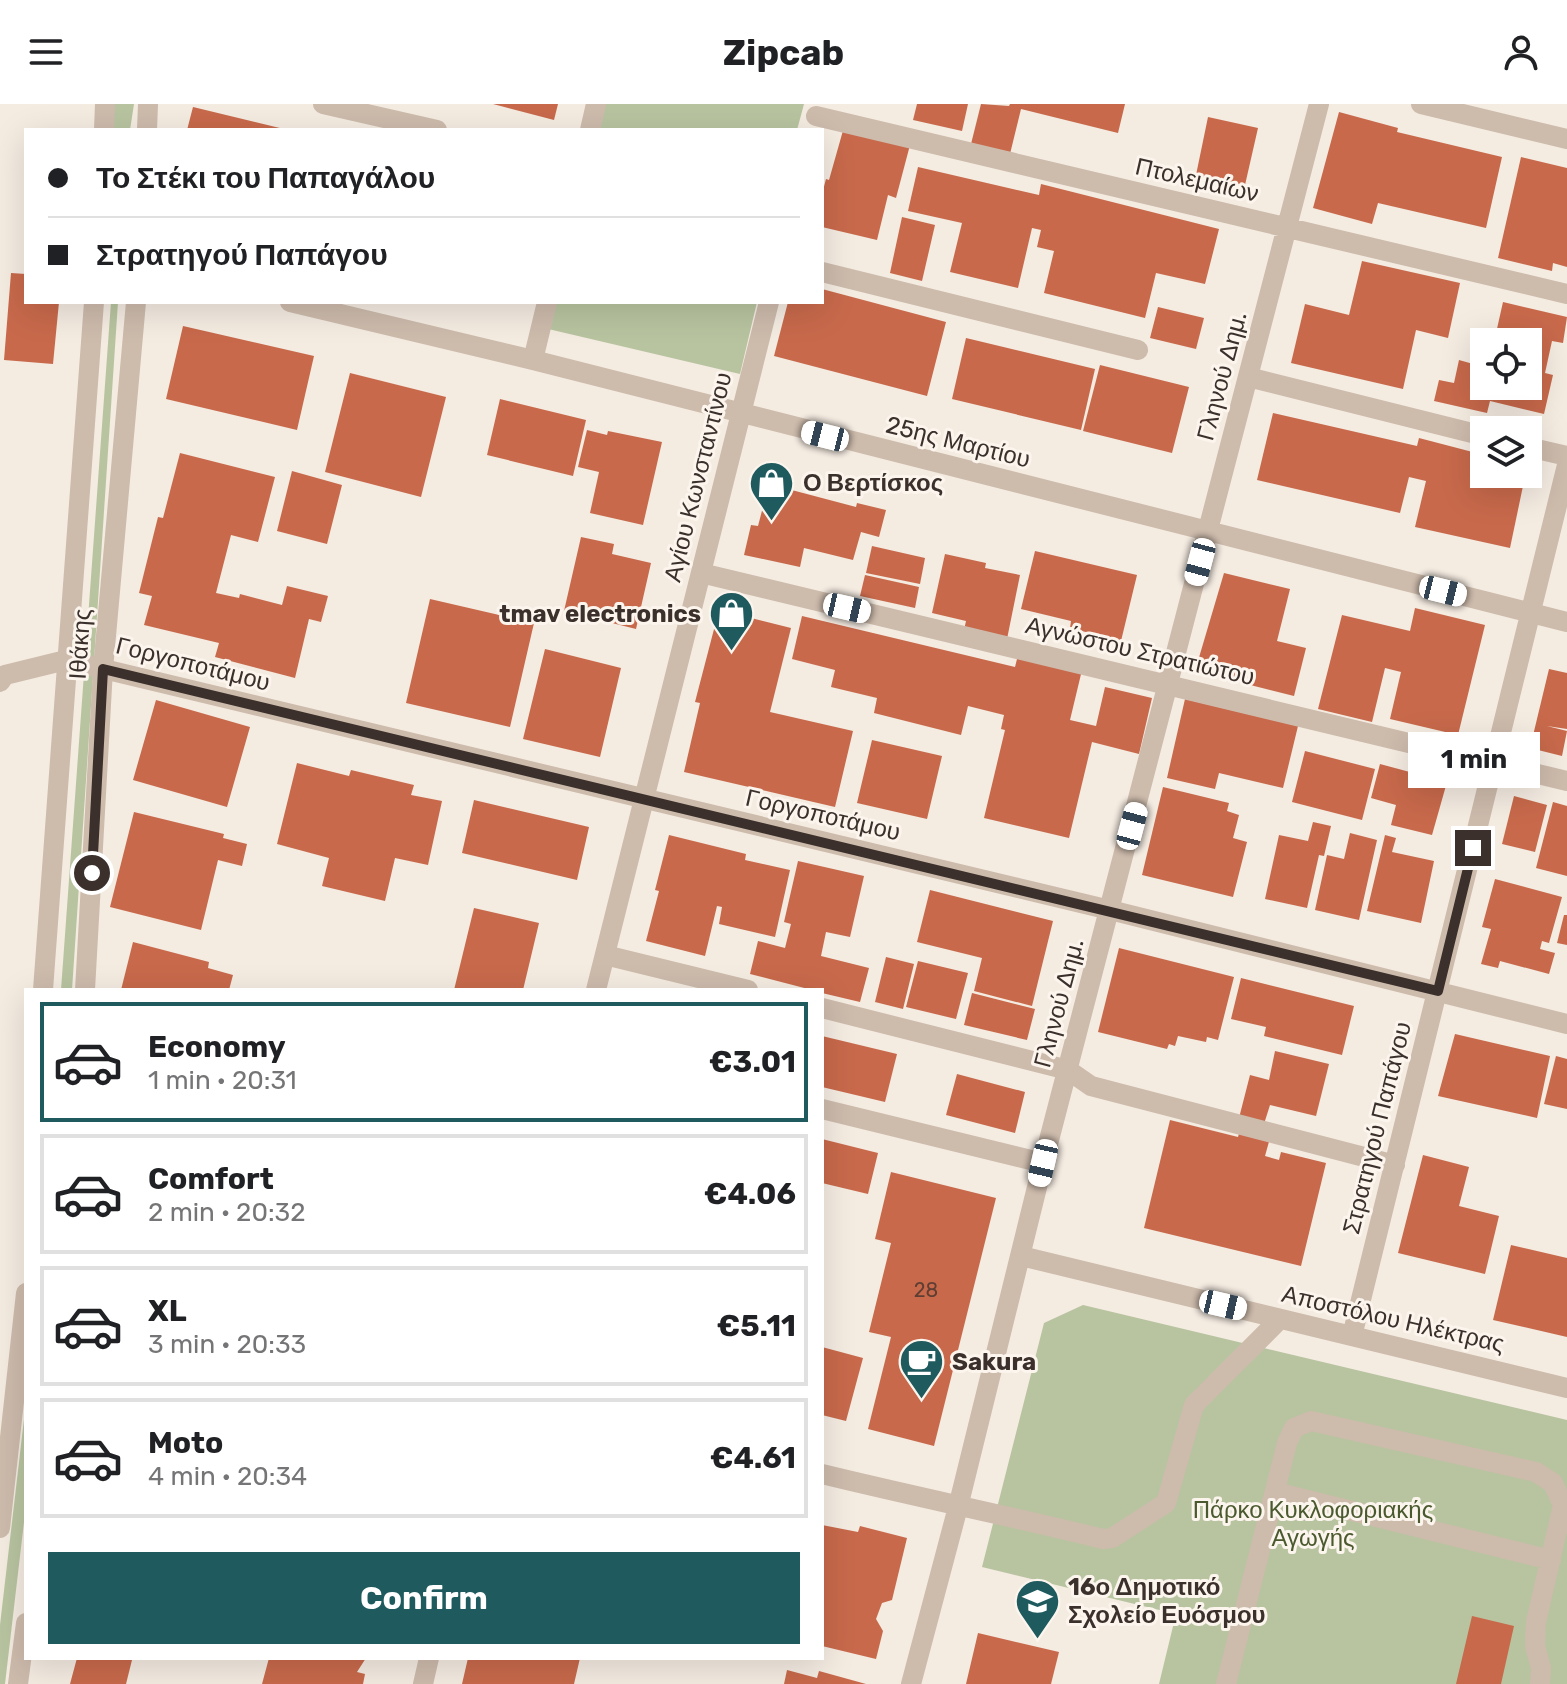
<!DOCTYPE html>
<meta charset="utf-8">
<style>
:root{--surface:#fff;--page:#f6f6f6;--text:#202124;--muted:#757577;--line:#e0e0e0;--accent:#1f5a5e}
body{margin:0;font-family:Rubik,sans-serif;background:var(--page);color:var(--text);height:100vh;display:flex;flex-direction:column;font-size:30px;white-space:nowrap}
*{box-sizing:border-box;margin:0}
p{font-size:26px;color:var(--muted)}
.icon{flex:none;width:44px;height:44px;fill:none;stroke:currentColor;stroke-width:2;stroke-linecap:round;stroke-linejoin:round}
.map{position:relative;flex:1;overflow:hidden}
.details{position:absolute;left:24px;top:884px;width:800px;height:672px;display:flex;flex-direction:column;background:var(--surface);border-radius:0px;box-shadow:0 8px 32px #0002}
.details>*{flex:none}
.hud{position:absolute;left:24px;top:24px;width:800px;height:176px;border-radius:0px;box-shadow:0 8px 32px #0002;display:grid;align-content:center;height:176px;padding:0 24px;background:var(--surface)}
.buttons{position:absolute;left:1470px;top:224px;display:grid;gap:16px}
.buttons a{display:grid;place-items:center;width:72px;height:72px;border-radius:0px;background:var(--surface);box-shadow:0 8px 32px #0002;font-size:40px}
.end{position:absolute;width:36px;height:36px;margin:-18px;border:10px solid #3b302b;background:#fff;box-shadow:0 0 0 4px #fff}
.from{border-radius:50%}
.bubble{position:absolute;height:56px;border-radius:0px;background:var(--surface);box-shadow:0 8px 32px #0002;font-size:26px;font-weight:700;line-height:56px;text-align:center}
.car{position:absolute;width:24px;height:48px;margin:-24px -12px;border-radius:10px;box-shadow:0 0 6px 2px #0007;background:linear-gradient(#fff 24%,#345 0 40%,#fff 0 76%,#345 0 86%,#fff 0)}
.hud b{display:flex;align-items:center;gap:28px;height:76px;font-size:30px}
.hud b+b{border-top:2px solid var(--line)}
.hud i{width:20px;height:20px;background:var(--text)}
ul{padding:14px 0 0;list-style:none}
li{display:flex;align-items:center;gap:24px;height:120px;margin:0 16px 12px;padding:0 8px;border:4px solid var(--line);border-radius:0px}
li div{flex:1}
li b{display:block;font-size:30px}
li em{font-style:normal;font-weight:700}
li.current{border-color:var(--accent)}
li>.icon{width:72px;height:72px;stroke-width:1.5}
.button{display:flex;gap:16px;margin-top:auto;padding:16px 24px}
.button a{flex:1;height:92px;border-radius:0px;background:var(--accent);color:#fff;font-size:32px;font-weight:700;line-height:92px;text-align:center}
header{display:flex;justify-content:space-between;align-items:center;height:104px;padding:0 24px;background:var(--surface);font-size:36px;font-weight:700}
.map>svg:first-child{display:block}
.green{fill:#b8c4a0}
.building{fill:#c8694b}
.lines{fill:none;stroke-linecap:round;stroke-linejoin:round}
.minor{stroke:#cdbbac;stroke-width:20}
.route{stroke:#3b302b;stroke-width:10}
.labels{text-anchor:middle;stroke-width:6;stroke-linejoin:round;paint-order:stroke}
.number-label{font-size:20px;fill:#5e3e33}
.street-label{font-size:24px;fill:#3b302b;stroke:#fbf5ee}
.poi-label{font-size:24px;font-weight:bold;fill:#3b302b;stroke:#fbf5ee;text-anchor:start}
.park-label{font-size:24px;fill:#4a5a2e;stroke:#fbf5ee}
</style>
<header><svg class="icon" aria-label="menu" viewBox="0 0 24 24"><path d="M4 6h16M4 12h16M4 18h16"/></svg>Zipcab<svg class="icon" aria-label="person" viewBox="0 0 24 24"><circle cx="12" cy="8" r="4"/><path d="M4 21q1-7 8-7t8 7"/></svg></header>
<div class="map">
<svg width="1567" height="1580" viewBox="0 0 1567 1580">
<rect width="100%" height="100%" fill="#f4ebe1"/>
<path class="green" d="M112,0H134L130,26H109Z
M596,0H804L797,26H587Z
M111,198H118L72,886H61Z
M549,198H757L740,270L544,224Z
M1083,1201L1567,1316V1580H1159L1176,1510L982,1463L1044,1219Z
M26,1298V1401L5,1580H0V1521Z"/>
<path class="building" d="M493,0H558L554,16Z
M917,0H968L962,27L913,16Z
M981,0L1009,2L1010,0H1125L1118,29L1021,5L1010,50L971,40Z
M193,3L284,25L283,26H187Z
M1339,8L1398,24L1397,28L1502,53L1486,124L1378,99L1372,120L1313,104Z
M1208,13L1258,24L1245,81L1196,71Z
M844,23L910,41L896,94L888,91L877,136L822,123V90L826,75L829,76Z
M1521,53L1567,64V163L1553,159L1552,167L1498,154Z
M918,63L1039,91L1041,80L1219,125L1205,180L1156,169L1145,214L1044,189L1054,147L1037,143L1041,126L1032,124L1018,184L950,168L962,119L908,107Z
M902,113L935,121L922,177L890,169Z
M1362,157L1460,179L1448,234L1416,226L1403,285L1291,259L1305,200L1349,211Z
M11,169L26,170V198H59L53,260L4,256Z
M822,185L946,218L927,292L774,252L788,198H822Z
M1503,198L1567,213L1563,239L1552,237L1545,269L1553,271L1544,310L1490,297L1487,309L1434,297L1439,276L1454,279L1459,256L1484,263V282H1528V238H1494Z
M1158,203L1204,214L1196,245L1150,234Z
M183,222L314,252L297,326L166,295Z
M966,234L1095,265L1081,326L952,295Z
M1100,261L1189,283L1172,349L1083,327Z
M350,269L446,293L421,393L325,368Z
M500,295L586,316L573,372L487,351Z
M1273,309L1417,342L1419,334L1484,351V370H1502L1501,377L1523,382L1510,444L1415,423L1426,377L1409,373L1400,409L1257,376Z
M587,326L607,331L608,327L662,338L643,421L590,409L599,368L578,363Z
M180,349L275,373L258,438L231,431L216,489L239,494L240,490L282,501L287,482L328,492L321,518L309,515L295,574L215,553L219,539L144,521L152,492L139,489L158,413L163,414Z
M292,367L342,381L327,440L277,427Z
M769,380L856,403L857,399L886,406L879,433L861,428L853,456L804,444L800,463L744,451L751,421L758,422Z
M581,433L614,440L612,450L651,459L636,525L564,507Z
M872,442L925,454L920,480L866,469Z
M1035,447L1137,471L1121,537L1070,524L1071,517L1021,505Z
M945,450L986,459L985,464L1020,471L1007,535L964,526L966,517L932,509Z
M1224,469L1290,485L1277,537L1306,544L1294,592L1195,567Z
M865,471L919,483L915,504L860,492Z
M430,495L534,519L510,623L406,599Z
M1415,504L1485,521L1458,631L1390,615L1401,568L1385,564L1372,618L1318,605L1342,511L1410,527Z
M719,506L791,524L770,608L853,627L835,703L684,668L700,599L695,598Z
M802,512L1015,563L1018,551L1082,566L1070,616L1096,622L1105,583L1152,594L1139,650L1092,638L1069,734L984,714L1005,626L1001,625L1004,611L968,602L961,631L874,609L877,594L831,583L835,566L792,555Z
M545,545L621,564L600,653L523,635Z
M1549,565L1567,569V625L1547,622L1567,627L1562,652L1530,644Z
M1185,595L1298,622L1283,684L1219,669L1215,685L1167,674Z
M156,596L250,623L227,703L133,676Z
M872,636L942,652L927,715L857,699Z
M1305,647L1375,665L1362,716L1292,698Z
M297,659L349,672L351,666L414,681L411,691L442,697L428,761L395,754L385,797L322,782L329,754L277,740Z
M1380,660L1447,678L1432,731L1391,721L1396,701L1371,694Z
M1163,683L1229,699L1227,707L1239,711L1233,734L1247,738L1233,793L1142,771Z
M1514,692L1547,701L1535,748L1502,740Z
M474,696L589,723L577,776L462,749Z
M1553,698L1567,702V772L1536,764Z
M134,708L224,730L223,734L247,740L242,762L218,756L201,826L110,803Z
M1313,718L1331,722L1324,752L1319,751L1307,804L1265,795L1279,731L1308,737Z
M1350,729L1377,736L1359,816L1315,806L1327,751L1344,755Z
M669,731L746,750L745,756L790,766L775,833L719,820L722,803L717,802L705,852L646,837L659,787L655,786Z
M1385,731L1396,734L1392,748L1434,757L1421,819L1367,807Z
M798,757L864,772L850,833L826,828L821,852L869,864L860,898L822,889V886H812L750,870L758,837L785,844L791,820L784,818Z
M1495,775L1562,793L1549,839L1542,837L1540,845L1555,849L1549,870L1500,857L1498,864L1481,860L1491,825L1482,823Z
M930,786L1053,817L1032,902L974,887L982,854L917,838Z
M474,804L539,819L523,886H454Z
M1564,811H1567V841L1557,839Z
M133,838L209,858L208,864L233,871L229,886H121Z
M1119,844L1234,873L1218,936L1207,933L1206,938L1178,932L1175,942L1169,940L1167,945L1098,928Z
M886,853L914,860L903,905L875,898Z
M918,857L968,869L956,915L906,903Z
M1241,874L1354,902L1342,951L1264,932L1266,923L1231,915Z
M972,889L1035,905L1027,936L964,921Z
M1455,930L1550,952L1537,1014L1438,992Z
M822,932L897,950L885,998L822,983Z
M1275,947L1329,960L1316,1012L1270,1001L1264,1020L1239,1014L1250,971L1269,976Z
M1556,952L1567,955V1005L1544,1000Z
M957,970L1025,988L1015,1029L946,1011Z
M1170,1016L1238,1033L1240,1026L1270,1034L1265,1052L1279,1056L1281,1048L1326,1059L1301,1162L1144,1124Z
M822,1035L878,1049L868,1090L822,1079Z
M1423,1051L1469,1063L1459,1102L1499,1112L1485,1170L1398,1149Z
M891,1068L996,1094L934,1342L868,1325L891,1233L869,1228L891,1139L875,1135Z
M1511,1141L1567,1154V1233L1493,1216Z
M822,1243L863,1254L846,1317L822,1311Z
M822,1421L858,1428L860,1422L907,1434L892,1496L882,1499L876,1515L883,1527L876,1555L822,1542Z
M1472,1512L1514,1522L1501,1580H1456Z
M978,1529L1059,1548L1051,1580H966Z
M77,1554L132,1556L126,1580H70Z
M269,1554L304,1556L366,1554L357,1568L365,1570L363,1580H262Z
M468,1554H580L574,1580H462Z
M787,1566L817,1574L819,1567L866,1580H784Z"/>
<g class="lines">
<path class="minor" d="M323,0L437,26
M1421,0L1567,35
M816,12L1567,190
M104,26L105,0
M147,26L148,0
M590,26L596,0
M822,168L1138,246
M290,198L533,256L1567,518
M533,256L547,198
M1248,273L1484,332
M1528,343L1567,352
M701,469L1567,677
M0,578L5,571L66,556L1110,806L1567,920
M605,851L748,886
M43,886L94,198
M85,886L103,565L136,198
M596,886L769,198
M822,904L1068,966L1091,982L1395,1061
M822,1005L1043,1059
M1021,1152L1567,1284
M1352,1232L1567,361
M822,1370C916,1393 1010,1412 1103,1435L1112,1434L1166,1399L1194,1301L1280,1215
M1275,1388L1551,1456
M0,1424L26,1189
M18,1580L26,1519
M423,1580L429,1554
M911,1580L958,1403L1043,1059L1319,0
M1226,1580L1287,1339L1294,1324L1311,1317L1536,1368L1553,1379L1563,1401L1536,1518L1535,1542L1541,1564L1540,1580"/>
</g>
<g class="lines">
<path class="route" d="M92,769L103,565L1438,887L1473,744"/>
</g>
<defs>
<symbol id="shop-pin" viewBox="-11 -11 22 30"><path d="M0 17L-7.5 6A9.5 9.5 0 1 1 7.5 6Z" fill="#1f5a5e" stroke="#fbf5ee"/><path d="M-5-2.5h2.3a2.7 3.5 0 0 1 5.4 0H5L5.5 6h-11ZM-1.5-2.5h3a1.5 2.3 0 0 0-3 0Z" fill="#fff"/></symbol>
<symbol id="cafe-pin" viewBox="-11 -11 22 30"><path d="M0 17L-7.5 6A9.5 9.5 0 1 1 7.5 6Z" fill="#1f5a5e" stroke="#fbf5ee"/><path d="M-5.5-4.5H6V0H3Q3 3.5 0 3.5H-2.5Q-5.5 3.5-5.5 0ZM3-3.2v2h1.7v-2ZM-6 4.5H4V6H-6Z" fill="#fff"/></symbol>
<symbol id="school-pin" viewBox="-11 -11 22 30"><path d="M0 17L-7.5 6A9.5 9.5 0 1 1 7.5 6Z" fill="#1f5a5e" stroke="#fbf5ee"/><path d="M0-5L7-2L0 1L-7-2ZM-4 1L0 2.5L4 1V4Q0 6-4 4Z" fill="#fff"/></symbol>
</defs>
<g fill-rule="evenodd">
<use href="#shop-pin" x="746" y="354" width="51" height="69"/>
<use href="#shop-pin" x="706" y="484" width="51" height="69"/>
<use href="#cafe-pin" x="896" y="1232" width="51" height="69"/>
<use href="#school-pin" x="1012" y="1472" width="51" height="69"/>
</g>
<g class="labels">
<g class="number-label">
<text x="926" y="1193">28</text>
</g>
<g class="street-label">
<text transform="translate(1197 76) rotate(13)" y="8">Πτολεμαίων</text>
<text transform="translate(1222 272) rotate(-75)" y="8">Γληνού Δημ.</text>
<text transform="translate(958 338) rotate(14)" y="8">25ης Μαρτίου</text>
<text transform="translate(698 373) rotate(-76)" y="8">Αγίου Κωνσταντίνου</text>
<text transform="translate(80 540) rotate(-86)" y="8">Ιθάκης</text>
<text transform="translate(1140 547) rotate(13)" y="8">Αγνώστου Στρατιώτου</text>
<text transform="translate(193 560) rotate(14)" y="8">Γοργοποτάμου</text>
<text transform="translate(823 711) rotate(13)" y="8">Γοργοποτάμου</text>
<text transform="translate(1059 899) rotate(-75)" y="8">Γληνού Δημ.</text>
<text transform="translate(1377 1024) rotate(-76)" y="8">Στρατηγού Παπάγου</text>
<text transform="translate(1393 1215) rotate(13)" y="8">Αποστόλου Ηλέκτρας</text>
</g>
<g class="poi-label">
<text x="803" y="387">Ο Βερτίσκος</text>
<text x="701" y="518" text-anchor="end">tmav electronics</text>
<text x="952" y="1266">Sakura</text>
<text x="1068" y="1491">16ο Δημοτικό<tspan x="1068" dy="28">Σχολείο Ευόσμου</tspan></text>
</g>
<g class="park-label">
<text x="1313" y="1414">Πάρκο Κυκλοφοριακής<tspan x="1313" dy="28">Αγωγής</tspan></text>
</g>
</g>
</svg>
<div class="buttons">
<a><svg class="icon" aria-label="locate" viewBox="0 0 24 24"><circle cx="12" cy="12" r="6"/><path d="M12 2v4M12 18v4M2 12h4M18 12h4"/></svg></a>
<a><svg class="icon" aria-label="layers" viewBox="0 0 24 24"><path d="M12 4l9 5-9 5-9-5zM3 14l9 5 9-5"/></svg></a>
</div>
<i class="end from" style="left:92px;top:769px"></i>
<i class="end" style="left:1473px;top:744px"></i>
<div class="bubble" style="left:1408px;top:628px;width:132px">1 min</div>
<i class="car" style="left:825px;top:332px;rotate:284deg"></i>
<i class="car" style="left:1200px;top:458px;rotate:195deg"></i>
<i class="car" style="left:1443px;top:487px;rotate:104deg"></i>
<i class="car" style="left:847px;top:504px;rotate:103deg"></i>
<i class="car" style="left:1132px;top:722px;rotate:15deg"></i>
<i class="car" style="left:1043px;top:1059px;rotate:193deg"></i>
<i class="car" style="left:1223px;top:1201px;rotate:103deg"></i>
<div class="hud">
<b><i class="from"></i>Το Στέκι του Παπαγάλου</b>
<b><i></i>Στρατηγού Παπάγου</b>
</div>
<section class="details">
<ul>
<li class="current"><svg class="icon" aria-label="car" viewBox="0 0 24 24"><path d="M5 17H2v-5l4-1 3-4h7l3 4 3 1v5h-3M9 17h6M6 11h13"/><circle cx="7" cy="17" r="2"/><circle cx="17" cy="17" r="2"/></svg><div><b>Economy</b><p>1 min · 20:31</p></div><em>€3.01</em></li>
<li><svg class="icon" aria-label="car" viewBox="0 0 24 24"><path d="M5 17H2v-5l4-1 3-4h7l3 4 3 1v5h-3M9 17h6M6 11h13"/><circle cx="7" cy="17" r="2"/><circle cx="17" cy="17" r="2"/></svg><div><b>Comfort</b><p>2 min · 20:32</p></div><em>€4.06</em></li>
<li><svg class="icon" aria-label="car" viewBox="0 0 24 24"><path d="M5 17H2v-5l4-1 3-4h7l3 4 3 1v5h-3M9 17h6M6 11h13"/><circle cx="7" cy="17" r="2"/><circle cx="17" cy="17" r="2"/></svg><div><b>XL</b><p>3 min · 20:33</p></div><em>€5.11</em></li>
<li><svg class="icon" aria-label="car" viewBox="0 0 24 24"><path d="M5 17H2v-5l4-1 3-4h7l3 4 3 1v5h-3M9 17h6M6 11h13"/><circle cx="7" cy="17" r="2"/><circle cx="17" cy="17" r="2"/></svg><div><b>Moto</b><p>4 min · 20:34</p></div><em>€4.61</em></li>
</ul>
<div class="button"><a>Confirm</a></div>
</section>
</div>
